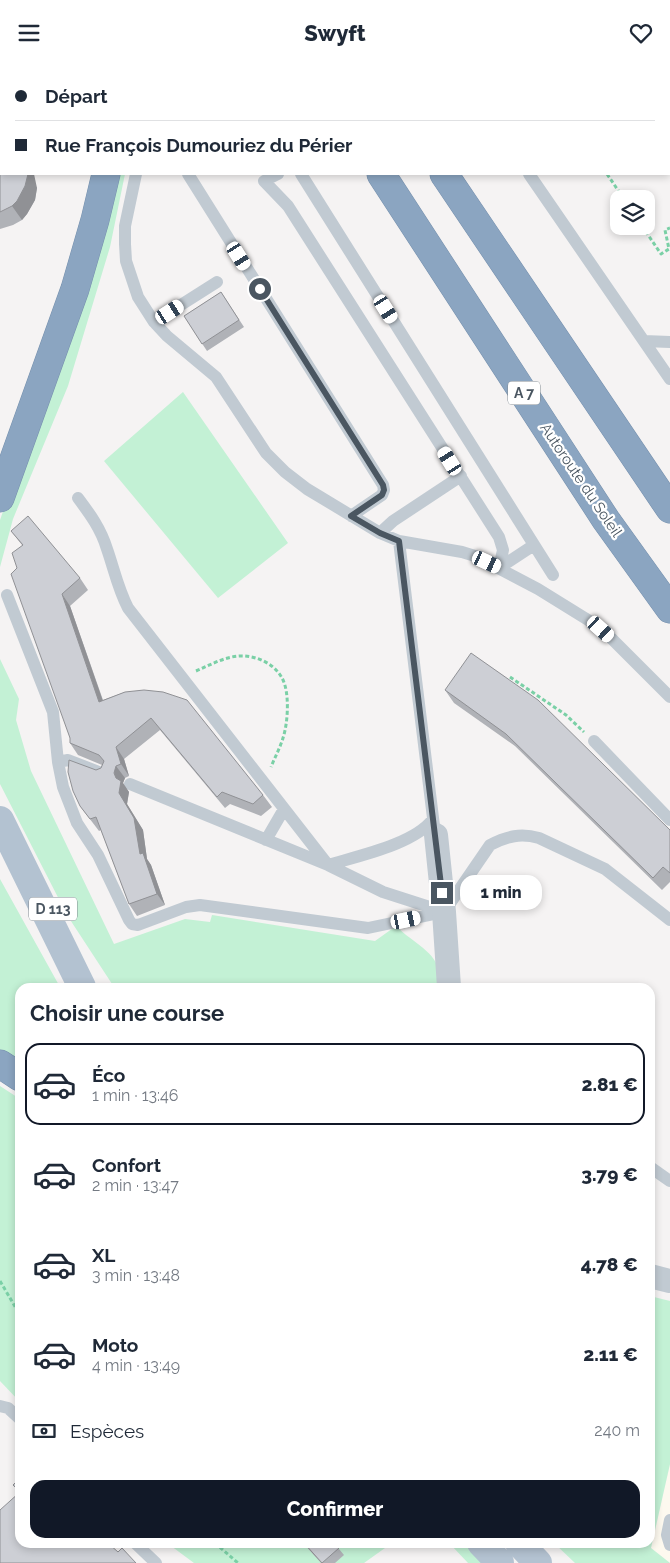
<!DOCTYPE html>
<html lang="fr">
<meta charset="utf-8">
<style>
:root{--surface:#fff;--page:#f6f6f7;--text:#1f2937;--muted:#747a83;--line:#e0e1e3;--accent:#111827}
body{margin:0;font-family:Raleway,sans-serif;background:var(--page);color:var(--text);height:100vh;display:flex;flex-direction:column;font-size:19px;white-space:nowrap}
*{box-sizing:border-box;margin:0}
p{font-size:16px;color:var(--muted)}
.icon{flex:none;width:28px;height:28px;fill:none;stroke:currentColor;stroke-width:2;stroke-linecap:round;stroke-linejoin:round}
.map{position:relative;flex:1;overflow:hidden}
.panel{position:absolute;left:15px;top:918px;width:640px;height:565px;display:flex;flex-direction:column;background:var(--surface);border-radius:15px;box-shadow:0 2px 8px #0003}
.panel>*{flex:none}
.hud{position:absolute;left:0px;top:0px;width:670px;height:110px;box-shadow:0 2px 8px #0003;display:grid;align-content:center;height:110px;padding:0 15px;background:var(--surface)}
.buttons{position:absolute;left:610px;top:125px;display:grid;gap:10px}
.buttons a{display:grid;place-items:center;width:45px;height:45px;border-radius:10px;background:var(--surface);box-shadow:0 2px 8px #0003;font-size:25px}
.end{position:absolute;width:22px;height:22px;margin:-11px;border:6px solid #4a5661;background:#fff;box-shadow:0 0 0 2px #fff}
.from{border-radius:50%}
.bubble{position:absolute;height:35px;border-radius:15px;background:var(--surface);box-shadow:0 2px 8px #0003;font-size:16px;font-weight:800;line-height:35px;text-align:center}
.car{position:absolute;width:15px;height:30px;margin:-15px -8px;border-radius:6px;box-shadow:0 0 4px 1px #0007;background:linear-gradient(#fff 24%,#345 0 40%,#fff 0 76%,#345 0 86%,#fff 0)}
.hud b{display:flex;align-items:center;gap:18px;height:48px;font-size:19px}
.hud b+b{border-top:1px solid var(--line)}
.hud i{width:12px;height:12px;background:var(--text)}
ul{padding:0;list-style:none}
li{display:flex;align-items:center;gap:15px;height:82px;margin:0 10px 8px;padding:0 5px;border:2px solid transparent;border-radius:15px}
li div{flex:1}
li b{display:block;font-size:19px}
li em{font-style:normal;font-weight:800}
li.selected{border-color:var(--accent)}
li>.icon{width:45px;height:45px;stroke-width:1.5}
h2{padding:0 15px;font-size:22px;line-height:60px}
.pay{display:flex;align-items:center;gap:12px;height:55px;padding:0 15px;font-size:19px}
.pay p{margin-inline-start:auto}
.primary-button{display:flex;gap:10px;margin-top:auto;padding:10px 15px}
.primary-button a{flex:1;height:58px;border-radius:15px;background:var(--accent);color:#fff;font-size:20px;font-weight:800;line-height:58px;text-align:center}
header{display:flex;justify-content:space-between;align-items:center;height:65px;padding:0 15px;background:var(--surface);font-size:22px;font-weight:800}
.map>svg:first-child{display:block}
.commercial{fill:#fdf9ef}
.green{fill:#c3f1d5}
.lines{fill:none;stroke-linecap:round;stroke-linejoin:round}
.motorway-casing{stroke:#7690ad;stroke-width:29}
.path{stroke:#7ad0a6;stroke-width:3;stroke-dasharray:4 2.5;stroke-linecap:butt}
.service{stroke:#c1cad2;stroke-width:12}
.minor{stroke:#c1cad2;stroke-width:24}
.primary{stroke:#b3c2d1;stroke-width:28}
.motorway{stroke:#8ba5c1;stroke-width:28}
.wall{fill:#b0b2b7}
.shaded-wall{fill:#909195}
.building{fill:#cdcfd5;stroke:#909195}
.route{stroke:#4a5661;stroke-width:6}
.labels{text-anchor:middle;stroke-width:4.5;stroke-linejoin:round;paint-order:stroke}
.shield{fill:#fff;stroke:#808990;stroke-width:1}
.shield-label{font-size:14px;font-weight:bold;fill:#4a5661}
.street-label{font-size:15px;fill:#4a5661;stroke:#fff}
</style>
<header><svg class="icon" aria-label="menu" viewBox="0 0 24 24"><path d="M4 6h16M4 12h16M4 18h16"/></svg>Swyft<svg class="icon" aria-label="heart" viewBox="0 0 24 24"><path d="M12 20l-8-8c-3-5 5-10 8-4 3-6 11-1 8 4z"/></svg></header>
<div class="map">
<svg width="670" height="1498" viewBox="0 0 670 1498">
<rect width="100%" height="100%" fill="#f5f3f3"/>
<path class="commercial" d="M670,1399V1498L651,1483Z"/>
<path class="green" d="M113,109H125L110,182L68,321L13,454L0,502V455L85,212Z
M183,327L288,478L218,533L104,396Z
M0,594L19,634L16,655L31,706L114,879L185,854L210,857L212,850L375,876L396,861C408,874 434,886 438,903C439,909 439,916 440,922H114L67,850L0,719Z
M0,814L60,922H20V1003L0,990Z
M0,1021L20,1034V1337L0,1316Z
M650,1231L670,1236V1399L651,1483L670,1498H575L554,1478H650Z
M167,1478H392L364,1498H194Z
M433,1478H467L487,1498H468L451,1480Z"/>
<g class="lines">
<defs>
<path id="motorway" d="M314,0L315,1
M376,0V1
M120,1V0
M381,109L606,455L670,544
M444,109L670,444
M0,433L75,224L95,155L106,109
M0,999L20,1012"/>
</defs>
<use href="#motorway" class="motorway-casing"/>
<path class="path" d="M607,109L624,134
M642,161L661,189L669,184L665,165L670,163
M196,606C210,600 224,592 239,591C255,590 274,598 282,613C290,627 288,658 283,673C280,683 275,692 271,702
M510,612L566,650L584,667
M0,1216L20,1250
M215,1478L238,1498"/>
<path class="service" d="M233,0L234,1
M451,0L452,1
M160,1V0
M136,109L125,161V179L126,196L138,232L154,257L167,271L216,312L266,388L285,407L307,424L380,468L399,476L462,487L475,491L538,524L601,563L670,632
M188,109L383,420L384,425L382,430L351,451
M278,109L264,116L288,141L499,472L503,485L499,503L534,480
M301,109L553,510
M529,109L670,314
M154,257L217,217
M644,276L670,277
M78,433C90,449 101,464 107,484C114,504 118,524 128,543L328,800C358,791 415,779 433,754
M380,468L393,456L461,411
M399,476L434,761
M7,530L53,647L58,697L63,722L77,758L98,790L129,855L132,859L138,860L186,842L200,840L368,863L444,847L490,780C507,771 521,768 539,773L605,804L670,855
M594,676L670,755
M58,697L68,695L104,709
M130,719L328,800L383,827L442,846
M266,775L284,744
M650,1102L670,1116
M0,1341L8,1343L20,1354
M670,1455L667,1470L670,1480
M135,1478L156,1498"/>
<path class="minor" d="M436,770L444,847L449,922
M650,1211L670,1216"/>
<path class="primary" d="M0,755L82,922
M481,1478L500,1498
M519,1478L538,1498"/>
<use href="#motorway" class="motorway"/>
</g>
<path class="wall" d="M0,69L37,123L35,135L27,149L22,155L13,160L0,164Z
M221,227L244,262L207,286L184,251Z
M11,466L80,513L88,525L70,541L103,635L125,627L263,730L272,742L261,751L230,739L225,743L160,665L124,694L129,711L125,713L123,718L129,727L127,739L143,765L147,794L151,800L165,840L137,851L129,839L101,765L99,766L80,741L96,705L101,703L102,700L78,690L70,678V673L17,503L22,480Z
M445,625L670,765V817L662,825L515,681L454,638Z
M303,1478H334L344,1490L335,1498H321Z"/>
<path class="shaded-wall" d="M27,109H34L37,123L35,135L27,149L22,155L12,141Z
M62,529L70,541L107,648L99,637Z
M116,682L124,694L129,711L121,699Z
M116,701L125,713L123,718L129,727L127,739L143,765L147,794L151,800L165,840L157,829L140,789L119,728L116,713L114,708Z"/>
<path class="building" d="M0,69H1V109H28L25,121L17,136L12,141L0,147Z
M221,227L239,255L202,279L184,251Z
M28,451L80,513L62,529L99,637L125,627L144,625L163,627L187,635L263,730L253,739L222,727L217,732L151,653L116,682L121,699L116,701L114,708L116,713L121,716L119,728L134,753L140,789L143,788L157,829L129,839L96,752L90,754L80,741L73,726L68,707L69,695L96,705L101,703L104,696L99,690L70,678V673L11,509L17,503L12,488L23,480L11,466Z
M471,588L538,635L670,765V808L663,802L653,813L506,669L445,625Z
M20,1413V1478H108L118,1487L122,1483L136,1498H0V1445L20,1427L13,1420Z
M304,1478H334L339,1483L322,1498Z"/>
<g class="lines">
<path class="route" d="M260,224L383,420L384,425L382,430L351,451L380,468L399,476L442,828"/>
</g>
<g class="labels">
<g class="shield">
<rect x="508" y="316.5" width="32" height="23" rx="4"/>
<rect x="29" y="832.5" width="48" height="23" rx="4"/>
</g>
<g class="shield-label">
<text x="524" y="333">A 7</text>
<text x="53" y="849">D 113</text>
</g>
<g class="street-label">
<text transform="translate(581 415) rotate(56)" y="5">Autoroute du Soleil</text>
</g>
</g>
</svg>
<div class="buttons">
<a><svg class="icon" aria-label="layers" viewBox="0 0 24 24"><path d="M12 4l9 5-9 5-9-5zM3 14l9 5 9-5"/></svg></a>
</div>
<i class="end from" style="left:260px;top:224px"></i>
<i class="end" style="left:442px;top:828px"></i>
<div class="bubble" style="left:460px;top:810px;width:82px">1 min</div>
<i class="car" style="left:239px;top:191px;rotate:148deg"></i>
<i class="car" style="left:386px;top:244px;rotate:148deg"></i>
<i class="car" style="left:170px;top:247px;rotate:57deg"></i>
<i class="car" style="left:450px;top:396px;rotate:328deg"></i>
<i class="car" style="left:487px;top:497px;rotate:115deg"></i>
<i class="car" style="left:601px;top:564px;rotate:132deg"></i>
<i class="car" style="left:406px;top:855px;rotate:78deg"></i>
<div class="hud">
<b><i class="from"></i>Départ</b>
<b><i></i>Rue François Dumouriez du Périer</b>
</div>
<section class="panel">
<h2>Choisir une course</h2>
<ul>
<li class="selected"><svg class="icon" aria-label="car" viewBox="0 0 24 24"><path d="M5 17H2v-5l4-1 3-4h7l3 4 3 1v5h-3M9 17h6M6 11h13"/><circle cx="7" cy="17" r="2"/><circle cx="17" cy="17" r="2"/></svg><div><b>Éco</b><p>1 min · 13:46</p></div><em>2.81 €</em></li>
<li><svg class="icon" aria-label="car" viewBox="0 0 24 24"><path d="M5 17H2v-5l4-1 3-4h7l3 4 3 1v5h-3M9 17h6M6 11h13"/><circle cx="7" cy="17" r="2"/><circle cx="17" cy="17" r="2"/></svg><div><b>Confort</b><p>2 min · 13:47</p></div><em>3.79 €</em></li>
<li><svg class="icon" aria-label="car" viewBox="0 0 24 24"><path d="M5 17H2v-5l4-1 3-4h7l3 4 3 1v5h-3M9 17h6M6 11h13"/><circle cx="7" cy="17" r="2"/><circle cx="17" cy="17" r="2"/></svg><div><b>XL</b><p>3 min · 13:48</p></div><em>4.78 €</em></li>
<li><svg class="icon" aria-label="car" viewBox="0 0 24 24"><path d="M5 17H2v-5l4-1 3-4h7l3 4 3 1v5h-3M9 17h6M6 11h13"/><circle cx="7" cy="17" r="2"/><circle cx="17" cy="17" r="2"/></svg><div><b>Moto</b><p>4 min · 13:49</p></div><em>2.11 €</em></li>
</ul>
<div class="pay"><svg class="icon" aria-label="cash" viewBox="0 0 24 24"><path d="M3 7h18v10H3z"/><circle cx="12" cy="12" r="2"/></svg>Espèces<p>240 m</p></div>
<div class="primary-button"><a>Confirmer</a></div>
</section>
</div>
